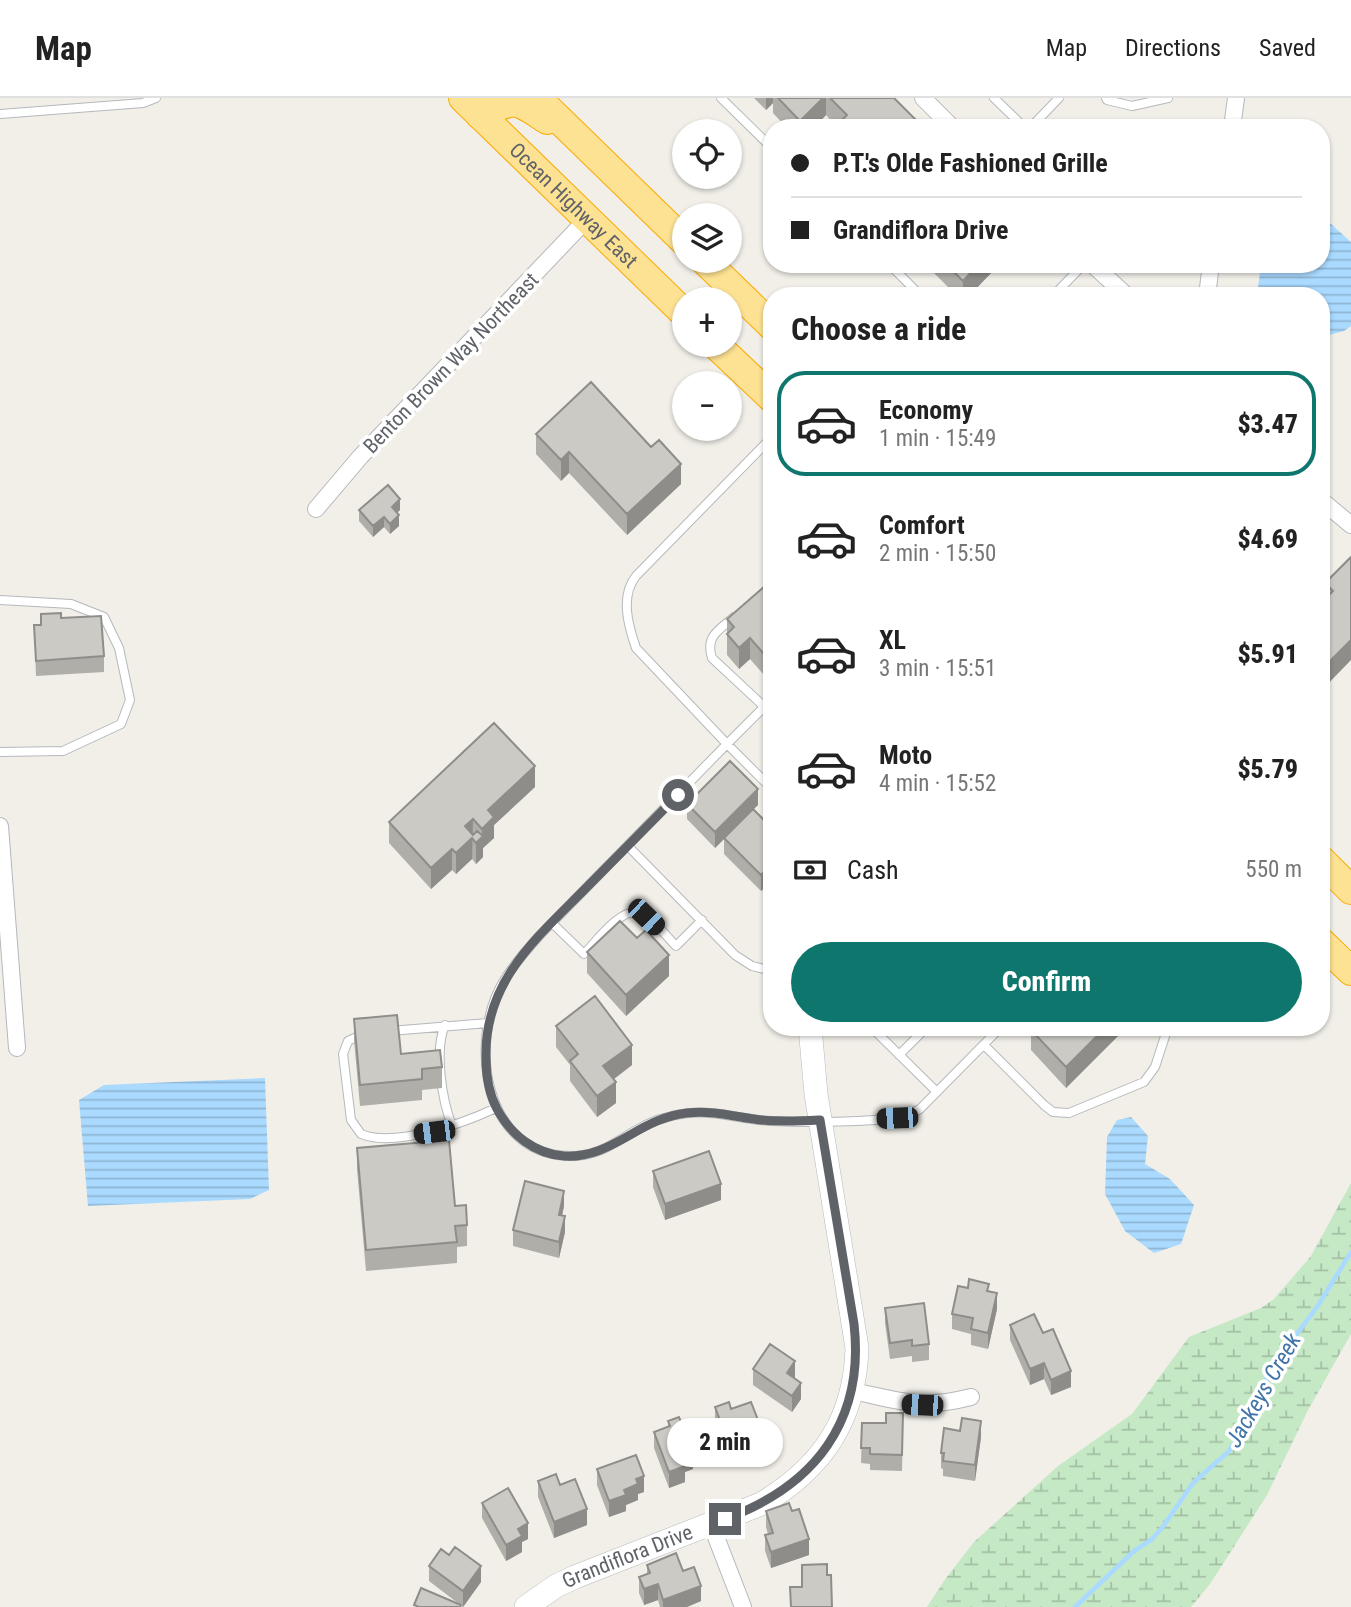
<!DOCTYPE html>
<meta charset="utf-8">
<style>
:root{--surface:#fff;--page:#f2f2f2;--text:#222;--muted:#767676;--line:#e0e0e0;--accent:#0f766e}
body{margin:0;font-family:"Roboto Condensed",sans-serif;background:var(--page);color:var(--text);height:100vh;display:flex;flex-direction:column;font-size:26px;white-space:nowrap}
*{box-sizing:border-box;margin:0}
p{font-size:23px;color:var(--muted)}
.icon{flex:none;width:38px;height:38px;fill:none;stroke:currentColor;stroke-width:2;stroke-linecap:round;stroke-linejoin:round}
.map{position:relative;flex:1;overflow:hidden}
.side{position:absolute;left:763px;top:189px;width:567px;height:749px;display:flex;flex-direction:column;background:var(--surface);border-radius:28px;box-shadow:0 2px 5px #0004}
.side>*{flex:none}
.guide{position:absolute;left:763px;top:21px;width:567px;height:154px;border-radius:28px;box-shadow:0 2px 5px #0004;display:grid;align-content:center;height:154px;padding:0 28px;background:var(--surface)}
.buttons{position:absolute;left:672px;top:21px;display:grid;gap:14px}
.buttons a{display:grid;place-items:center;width:70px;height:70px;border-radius:50%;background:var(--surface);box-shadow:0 2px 5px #0004;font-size:35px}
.end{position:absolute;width:32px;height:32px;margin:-16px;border:9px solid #5f6368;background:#fff;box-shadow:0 0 0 4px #fff}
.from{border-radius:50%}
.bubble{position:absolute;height:49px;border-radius:24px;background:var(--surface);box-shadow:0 2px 5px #0004;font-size:23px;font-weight:800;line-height:49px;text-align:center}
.car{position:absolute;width:21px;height:42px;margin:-21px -10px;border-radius:9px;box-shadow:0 0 5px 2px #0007;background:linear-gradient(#222 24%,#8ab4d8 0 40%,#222 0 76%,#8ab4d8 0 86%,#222 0)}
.guide b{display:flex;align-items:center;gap:24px;height:66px;font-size:26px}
.guide b+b{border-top:2px solid var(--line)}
.guide i{width:18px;height:18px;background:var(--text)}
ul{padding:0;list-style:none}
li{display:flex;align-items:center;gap:21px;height:105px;margin:0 14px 10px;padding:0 14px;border:4px solid transparent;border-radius:28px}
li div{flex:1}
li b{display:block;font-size:26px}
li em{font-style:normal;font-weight:800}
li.selected{border-color:var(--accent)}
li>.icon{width:63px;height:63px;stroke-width:1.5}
h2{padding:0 28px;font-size:32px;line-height:84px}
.pay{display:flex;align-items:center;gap:18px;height:77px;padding:0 28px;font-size:26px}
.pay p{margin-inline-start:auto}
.cta{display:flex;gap:14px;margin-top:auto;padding:14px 28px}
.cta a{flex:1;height:80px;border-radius:42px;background:var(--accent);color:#fff;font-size:28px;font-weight:800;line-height:80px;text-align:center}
header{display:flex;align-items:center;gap:42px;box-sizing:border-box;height:98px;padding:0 35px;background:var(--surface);border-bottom:2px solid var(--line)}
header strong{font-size:33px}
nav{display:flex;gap:38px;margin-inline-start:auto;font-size:24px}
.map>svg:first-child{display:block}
.wetland{fill:url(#wetland-marsh)}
.water{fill:url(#water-rules)}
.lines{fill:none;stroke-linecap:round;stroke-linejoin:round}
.stream{stroke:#aadaff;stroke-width:4.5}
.lane-casing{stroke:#b5b8bc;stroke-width:10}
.street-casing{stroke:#b5b8bc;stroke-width:18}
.secondary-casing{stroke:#b6babf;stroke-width:24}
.highway-casing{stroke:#f9ab00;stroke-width:30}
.lane{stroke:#fff;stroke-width:8}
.street{stroke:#fff;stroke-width:16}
.secondary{stroke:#fff;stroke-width:23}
.highway{stroke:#fde293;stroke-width:28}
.wall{fill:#afaea9}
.shaded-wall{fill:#8f8d8a}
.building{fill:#cccac5;stroke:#8f8d8a;stroke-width:2}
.route{stroke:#5f6368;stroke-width:9}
.labels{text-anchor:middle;stroke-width:7;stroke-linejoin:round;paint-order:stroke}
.street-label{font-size:21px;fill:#5f6368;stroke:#fff}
.water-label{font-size:23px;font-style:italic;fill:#4174aa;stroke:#fff}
</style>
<header>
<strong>Map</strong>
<nav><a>Map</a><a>Directions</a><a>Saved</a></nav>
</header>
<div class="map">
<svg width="1351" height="1509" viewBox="0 0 1351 1509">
<defs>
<pattern id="wetland-marsh" width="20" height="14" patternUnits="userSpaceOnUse" patternTransform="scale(1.75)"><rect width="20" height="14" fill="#c5e8c5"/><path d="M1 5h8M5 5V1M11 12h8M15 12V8" fill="none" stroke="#a3c0a4"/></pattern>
<pattern id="water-rules" width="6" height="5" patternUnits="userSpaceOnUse" patternTransform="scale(1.75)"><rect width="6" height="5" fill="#aadaff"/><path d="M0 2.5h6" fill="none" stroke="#8eb4d2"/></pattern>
</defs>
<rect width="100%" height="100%" fill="#f1efe8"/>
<path class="wetland" d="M1351,1085V1236L1308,1312L1267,1397L1210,1486L1191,1509H927L946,1480L974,1444L1058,1368L1132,1316L1189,1239L1261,1210L1274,1201L1311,1158Z"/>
<path class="water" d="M1321,117L1351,144V228L1344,233L1329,237L1321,224V198H1257L1261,166H1321Z
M265,980L269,1092L250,1101L88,1108L79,1002L104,987Z
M1131,1019L1148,1038L1145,1066L1170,1081L1194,1107L1181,1146L1154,1155L1125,1133L1105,1096L1107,1039L1117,1022Z"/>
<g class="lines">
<path class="stream" d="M1075,1509L1134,1453L1151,1442L1162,1430L1193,1385L1228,1354L1245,1329L1262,1288L1275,1265L1317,1209L1351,1154"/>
<defs>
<path id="lane" d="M721,0L772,50
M994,0L1025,30
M1106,0L1107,2L1132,8L1168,0
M0,16L143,5L156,0
M1030,30L1059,0
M889,166L921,198
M1053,198L1084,166
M0,502L71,506L104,519L119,550L130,602L121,626L63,653L0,654
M734,519C719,532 705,538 712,560L772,616
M764,609L727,646L636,550C628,527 620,498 636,478L772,339
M772,691L727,646L539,838C523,856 506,875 496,898C470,962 491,1061 575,1058C599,1057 614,1045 633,1034C649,1024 669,1017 688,1015C717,1012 743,1022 772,1023C812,1025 866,1024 905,1019L920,1011L1001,929
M628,748L735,857L752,868L772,873
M552,825L584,856C595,845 622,808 639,815C653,820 666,838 676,848L702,822
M445,927C434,952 442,1002 452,1028
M871,929L937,994
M390,933L488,925
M363,936L348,943L343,956L351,1022L361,1036C395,1050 464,1025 496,1010
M984,947L1044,1007L1053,1014L1069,1015L1144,984L1155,969L1168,929
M899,957L927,929"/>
<path id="street" d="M923,0L953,30
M1232,30L1236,0
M1092,166L1127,198
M1207,198L1211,166
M1321,402L1351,427
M316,411L361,358L587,121
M0,728L17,950
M853,1293C901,1303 920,1312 971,1299
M711,1426L743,1509"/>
<g id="secondary">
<path id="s1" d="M526,1509L556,1488L575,1479L761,1406C822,1370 855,1322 857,1250L816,996L810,929"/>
</g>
<g id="highway">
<path id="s2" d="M463,0L684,215"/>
<path d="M537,0L684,143"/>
<path d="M480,17C515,0 515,0 547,22"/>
<path d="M705,163L772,228"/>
<path d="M716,247L772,300"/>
<path d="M1321,762L1351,792"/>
<path d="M1321,844L1351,873"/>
</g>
</defs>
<use href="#lane" class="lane-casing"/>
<use href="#street" class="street-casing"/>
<use href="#secondary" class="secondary-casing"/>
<use href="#highway" class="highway-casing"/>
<use href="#lane" class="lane"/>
<use href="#street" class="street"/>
<use href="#secondary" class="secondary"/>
<use href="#highway" class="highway"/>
</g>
<path class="wall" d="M754,0H887L924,30H838L826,17L814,30H787L773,15V5L766,12Z
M925,166H992V174L969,198H957Z
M536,336L681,386L627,437L569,375L561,383L536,356Z
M359,412H400L397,415L399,428L390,436L384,429L373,439L359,423Z
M1351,459L1321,593V505L1325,500V485Z
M772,482V586L750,561L739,571L727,557V521Z
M61,520L104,558V574L36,578L34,527H41Z
M535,689L494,727V740L483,750V759L476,766L472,761L456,776L452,772L431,791L389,745V724Z
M687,706L758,707L753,711L765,723L772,716V782L761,793L724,756V741L715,750L687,721Z
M587,854L669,878L626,918L587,875Z
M354,921L401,956L442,969V990L422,992V1002L360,1008L354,942Z
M556,928L632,967L613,982L616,1005L597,1019L570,983V967L556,949Z
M1127,929L1066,990L1031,952V932Z
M357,1050L455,1108L467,1127V1148L457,1149V1165L366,1173L357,1071Z
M653,1073L721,1102L665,1122L653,1089Z
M564,1108L562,1117L565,1134L559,1160L513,1148V1132Z
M989,1193L997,1211L988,1251L971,1247V1236L952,1231V1216Z
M885,1210L929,1246V1262L912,1264V1258L890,1261L885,1225Z
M1010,1227L1043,1235L1071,1289L1051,1297L1044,1281L1030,1287L1010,1242Z
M753,1271L795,1279L794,1281L801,1301L792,1314L753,1287Z
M715,1309L731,1311L763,1351L730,1363L715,1325Z
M668,1323L693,1371L685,1374V1384L669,1390L654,1350V1334L668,1329Z
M862,1325L903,1331L902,1373L870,1372V1366L861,1365Z
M981,1339L975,1383L943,1378V1371L941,1370V1355Z
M597,1371L644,1394L638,1396V1402L626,1407V1413L609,1419L597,1387Z
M538,1383L560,1387L587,1427L554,1440L538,1399Z
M482,1405L528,1441L522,1444V1454L506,1463L482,1420Z
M766,1413L809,1457L771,1470L765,1453V1437L768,1436L766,1429Z
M647,1467L683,1473L701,1503L687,1509H660L658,1502L644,1507L639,1495V1479L647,1476Z
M429,1468L481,1484L463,1509L429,1483Z"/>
<path class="shaded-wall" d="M766,0H773V5L766,12Z
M823,0H826V17L814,30H800V23Z
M979,166H992V174L969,198H963V183Z
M569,354V375L561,383V362Z
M681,366V386L627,437V416Z
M400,401V412L392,419V409Z
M399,417V428L390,436V426Z
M384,419V429L373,439V428Z
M750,540V561L739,571V550Z
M1351,542V562L1321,593V572Z
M535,668V689L494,727V740L483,750V759L476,766V745L482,739V731L488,712Z
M758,691V707L715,750V734Z
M473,721L472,761L456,776V755L465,728Z
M452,751V772L431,791V770Z
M772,766V782L761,793V777Z
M669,857V878L626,918V897Z
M1106,929H1127L1066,990V969Z
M632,947V967L603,989V968Z
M616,984V1005L597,1019V998Z
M721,1086V1102L665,1122V1106Z
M564,1093V1108L559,1132V1117Z
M565,1118V1134L559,1160V1144Z
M997,1195V1211L988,1251V1235Z
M795,1263V1279L787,1291V1275Z
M1044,1265V1281L1030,1287V1271Z
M1071,1273V1289L1051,1297V1282Z
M801,1285V1301L792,1314V1298Z
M981,1323V1339L975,1383V1367Z
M763,1335V1351L730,1363V1348Z
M693,1355V1371L685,1374V1384L669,1390V1374L681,1360Z
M644,1378V1394L638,1396V1402L626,1407V1413L609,1419V1403L636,1381Z
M587,1411V1427L554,1440V1424Z
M528,1425V1441L522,1444V1454L506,1463V1447L518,1431Z
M809,1441V1457L771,1470V1454Z
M481,1468V1484L463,1509V1493Z
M658,1486V1502L644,1507V1491Z
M701,1488V1503L687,1509H663V1502Z"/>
<path class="building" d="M778,0H823L800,23Z
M830,0H894L924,30H841L838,26L847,17Z
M946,166H979L963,183Z
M591,284L651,349L659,342L681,366L627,416L569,354L561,362L536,336Z
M388,387L400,401L392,409L399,417L390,426L384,419L373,428L359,412Z
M1351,459V542L1321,572V505L1333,493L1325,485Z
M772,482V565L750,540L739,550L727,536L734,529L727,521Z
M61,515V520L101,518L104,558L36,563L34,527H41V516Z
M494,625L535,668L488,712L494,719L482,731L473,721L465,728L473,737L477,733L483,738L476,745L472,740L456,755L452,751L431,770L389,724Z
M730,663L758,691L715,734L687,706Z
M753,711L765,723L772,716V766L761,777L724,740Z
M620,823L637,840L646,832L669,857L626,897L587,854Z
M595,898L632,947L603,968L616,984L597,998L570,963L578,956L556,928Z
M397,917L401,956L440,952L442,969L422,971V981L360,987L354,921Z
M1033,929H1106L1066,969L1031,932Z
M449,1042L455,1108L466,1107L467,1127L455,1128L457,1144L366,1152L357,1050Z
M709,1053L721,1086L665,1106L653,1073Z
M525,1083L564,1093L559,1117L565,1118L559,1144L513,1132Z
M969,1181L989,1186L987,1193L997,1195L988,1235L971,1231L973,1220L952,1216L958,1188L968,1190Z
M924,1205L929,1246L912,1248V1242L890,1245L885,1210Z
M1034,1216L1043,1235L1053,1231L1071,1273L1051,1282L1044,1265L1030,1271L1010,1227Z
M770,1246L795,1263L787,1275L801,1285L792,1298L753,1271Z
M729,1304L731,1311L751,1304L763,1335L730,1348L715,1309Z
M886,1315H903L902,1357L870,1356V1350H861L862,1325H886Z
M679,1319L693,1355L681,1360L685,1368L669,1374L654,1334L670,1328L668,1323Z
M962,1320L981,1323L975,1367L943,1363L944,1355H941L944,1330L960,1333Z
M636,1357L644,1378L636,1381L638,1386L624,1392L626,1397L609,1403L597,1371Z
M556,1376L560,1387L575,1381L587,1411L554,1424L538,1383Z
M508,1390L528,1425L518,1431L522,1438L506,1447L482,1405Z
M789,1405L792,1413L799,1411L809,1441L771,1454L765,1437L773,1435L766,1413Z
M455,1449L481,1468L463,1493L429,1468L441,1451L449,1457Z
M676,1455L683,1473L694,1469L701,1488L663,1502L658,1486L644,1491L639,1479L650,1475L647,1467Z
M827,1466V1477H831L832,1509H791L790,1489H802V1467Z
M421,1490L461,1507L460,1509H419L414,1507Z"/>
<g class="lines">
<path class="route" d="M678,697C648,727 618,758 588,788C538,839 484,882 486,960C486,977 489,996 497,1011C511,1037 535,1056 564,1058C612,1061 639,1020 687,1015C713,1012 736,1019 761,1022C781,1024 800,1023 820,1022L854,1226C865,1323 815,1388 725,1421"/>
</g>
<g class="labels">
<g class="street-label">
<text dy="7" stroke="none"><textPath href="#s2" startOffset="154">Ocean Highway East</textPath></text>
<text transform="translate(451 265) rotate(-46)" y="7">Benton Brown Way Northeast</text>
<text dy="7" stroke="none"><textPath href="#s1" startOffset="114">Grandiflora Drive</textPath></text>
</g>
<g class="water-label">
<text transform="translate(1263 1292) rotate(-60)" y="8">Jackeys Creek</text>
</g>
</g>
</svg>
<div class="buttons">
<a><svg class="icon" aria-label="locate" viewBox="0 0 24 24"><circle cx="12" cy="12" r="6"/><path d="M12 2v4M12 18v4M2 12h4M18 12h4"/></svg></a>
<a><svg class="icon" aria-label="layers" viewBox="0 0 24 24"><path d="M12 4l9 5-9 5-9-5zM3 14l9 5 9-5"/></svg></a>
<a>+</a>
<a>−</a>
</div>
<i class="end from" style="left:678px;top:697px"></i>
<i class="end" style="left:725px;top:1421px"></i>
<div class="bubble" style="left:667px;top:1320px;width:116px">2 min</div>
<i class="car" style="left:646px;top:819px;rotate:134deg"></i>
<i class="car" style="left:897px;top:1020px;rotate:268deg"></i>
<i class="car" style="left:434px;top:1034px;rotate:263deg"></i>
<i class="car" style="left:922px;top:1307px;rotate:272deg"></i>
<div class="guide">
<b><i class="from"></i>P.T.'s Olde Fashioned Grille</b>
<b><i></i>Grandiflora Drive</b>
</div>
<section class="side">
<h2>Choose a ride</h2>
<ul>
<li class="selected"><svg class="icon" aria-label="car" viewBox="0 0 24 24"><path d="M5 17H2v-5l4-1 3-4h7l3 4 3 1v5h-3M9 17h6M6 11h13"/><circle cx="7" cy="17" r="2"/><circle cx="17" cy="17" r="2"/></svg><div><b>Economy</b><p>1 min · 15:49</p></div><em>$3.47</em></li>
<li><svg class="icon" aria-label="car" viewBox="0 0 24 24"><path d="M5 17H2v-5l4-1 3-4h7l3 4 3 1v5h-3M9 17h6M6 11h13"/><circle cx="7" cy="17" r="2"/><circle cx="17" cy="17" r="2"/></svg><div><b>Comfort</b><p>2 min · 15:50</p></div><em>$4.69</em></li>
<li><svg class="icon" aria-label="car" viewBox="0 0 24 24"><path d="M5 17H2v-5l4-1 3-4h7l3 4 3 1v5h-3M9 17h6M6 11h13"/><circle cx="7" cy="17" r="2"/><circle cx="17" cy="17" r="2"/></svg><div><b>XL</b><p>3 min · 15:51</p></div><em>$5.91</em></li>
<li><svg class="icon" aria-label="car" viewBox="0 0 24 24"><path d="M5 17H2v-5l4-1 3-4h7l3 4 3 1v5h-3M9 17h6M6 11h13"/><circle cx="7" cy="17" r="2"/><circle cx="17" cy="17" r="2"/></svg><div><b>Moto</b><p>4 min · 15:52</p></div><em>$5.79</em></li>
</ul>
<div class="pay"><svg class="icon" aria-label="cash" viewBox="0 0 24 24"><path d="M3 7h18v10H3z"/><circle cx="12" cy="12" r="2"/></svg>Cash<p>550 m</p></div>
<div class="cta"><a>Confirm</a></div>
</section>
</div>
